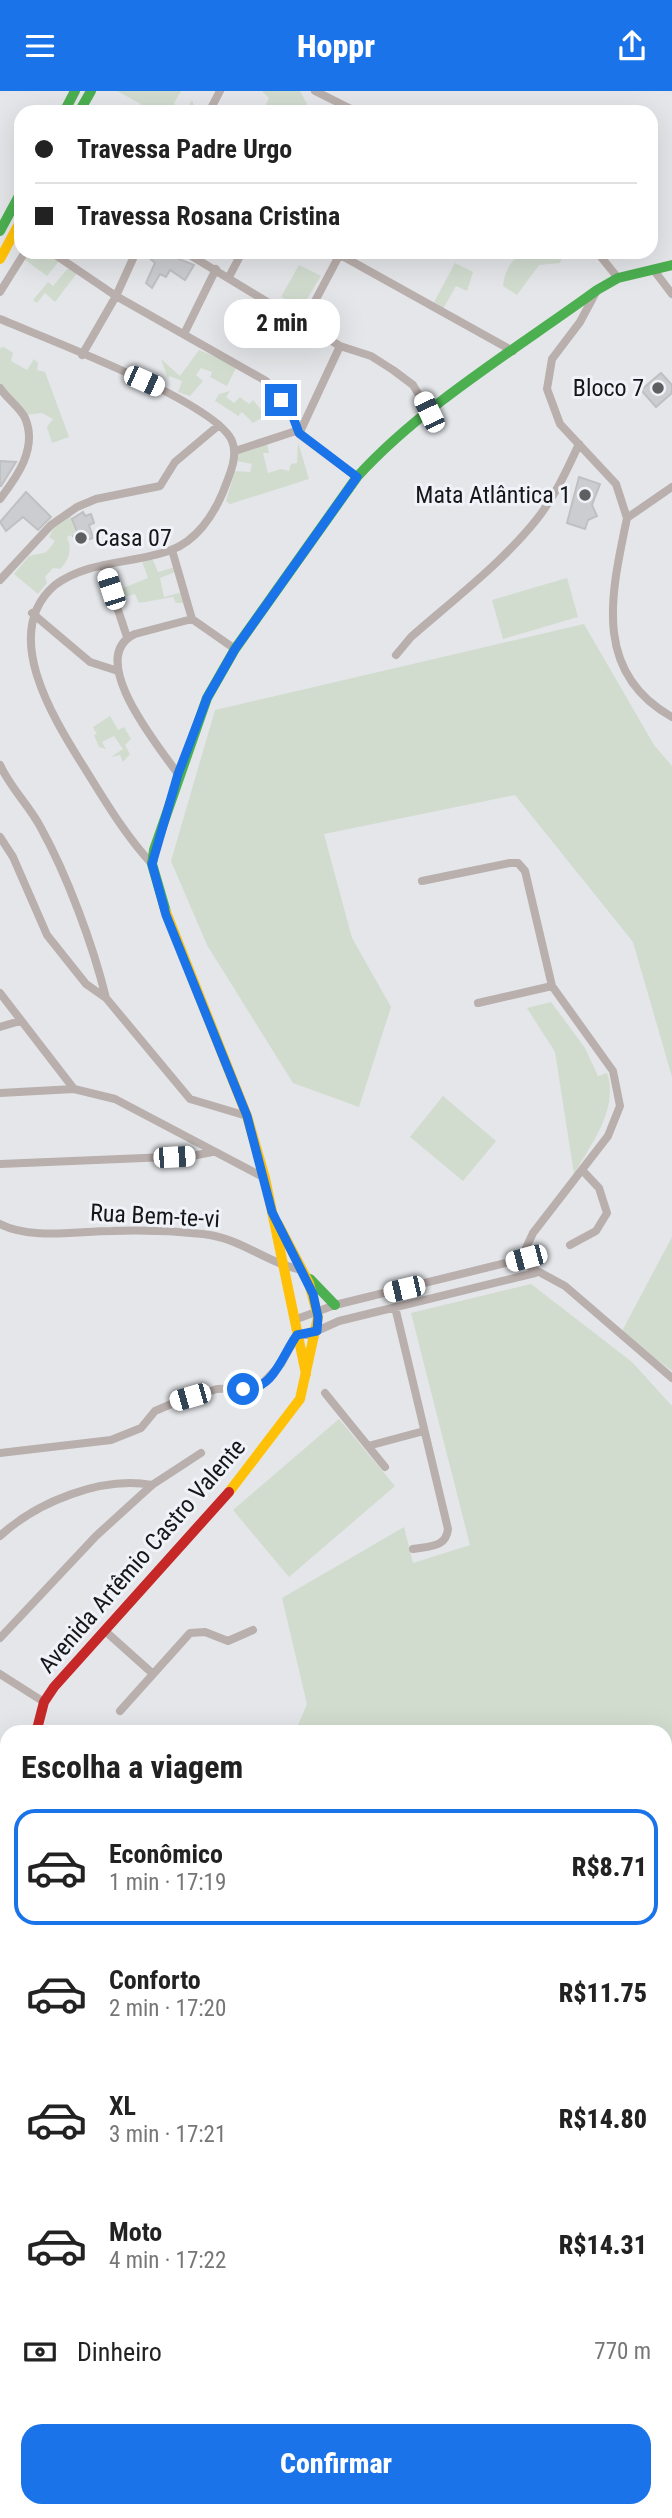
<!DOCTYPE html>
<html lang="pt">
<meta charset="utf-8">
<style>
:root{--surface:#fff;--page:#f6f6f6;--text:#222;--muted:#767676;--line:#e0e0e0;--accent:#1a73e8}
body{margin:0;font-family:"Roboto Condensed",sans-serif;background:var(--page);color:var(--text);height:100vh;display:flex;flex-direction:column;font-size:26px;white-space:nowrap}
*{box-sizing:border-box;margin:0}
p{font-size:23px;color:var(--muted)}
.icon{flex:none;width:38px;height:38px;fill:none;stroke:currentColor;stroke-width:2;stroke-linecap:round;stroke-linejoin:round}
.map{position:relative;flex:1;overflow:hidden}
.panel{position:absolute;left:0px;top:1634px;width:672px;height:793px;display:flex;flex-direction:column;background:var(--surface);border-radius:21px 21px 0 0;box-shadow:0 7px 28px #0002}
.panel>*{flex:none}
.top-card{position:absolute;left:14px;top:14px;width:644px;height:154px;border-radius:21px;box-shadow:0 7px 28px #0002;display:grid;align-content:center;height:154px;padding:0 21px;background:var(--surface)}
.end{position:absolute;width:32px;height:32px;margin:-16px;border:9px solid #1a73e8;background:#fff;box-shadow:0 0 0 4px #fff}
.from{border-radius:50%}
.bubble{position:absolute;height:49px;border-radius:21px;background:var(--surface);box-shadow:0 7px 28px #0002;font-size:23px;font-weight:800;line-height:49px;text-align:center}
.car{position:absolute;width:21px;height:42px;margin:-21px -10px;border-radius:9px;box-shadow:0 0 5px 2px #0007;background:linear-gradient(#fff 24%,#345 0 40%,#fff 0 76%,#345 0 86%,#fff 0)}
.top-card b{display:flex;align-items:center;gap:24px;height:66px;font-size:26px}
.top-card b+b{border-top:2px solid var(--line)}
.top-card i{width:18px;height:18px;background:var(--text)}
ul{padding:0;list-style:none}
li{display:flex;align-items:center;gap:21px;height:116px;margin:0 14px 10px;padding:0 7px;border:4px solid transparent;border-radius:21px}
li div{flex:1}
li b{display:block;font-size:26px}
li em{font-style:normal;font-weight:800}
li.current{border-color:var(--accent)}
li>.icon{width:63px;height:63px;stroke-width:1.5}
h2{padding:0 21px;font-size:32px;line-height:84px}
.pay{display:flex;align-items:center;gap:18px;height:77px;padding:0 21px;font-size:26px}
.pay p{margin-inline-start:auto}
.cta{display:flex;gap:14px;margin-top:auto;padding:14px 21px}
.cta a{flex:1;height:80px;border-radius:21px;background:var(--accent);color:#fff;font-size:28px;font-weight:800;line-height:80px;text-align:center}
header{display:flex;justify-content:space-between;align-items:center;height:91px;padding:0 21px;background:var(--accent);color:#fff;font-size:32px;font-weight:800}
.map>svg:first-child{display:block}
.green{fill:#d1dccf}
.building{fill:#cccdd0;stroke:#c0c0c2;stroke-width:2}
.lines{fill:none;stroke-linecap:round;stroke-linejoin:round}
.street{stroke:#b9afad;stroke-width:8}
.fast{stroke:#4caf50;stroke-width:10}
.slow{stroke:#ffc107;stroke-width:10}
.jam{stroke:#c62828;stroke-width:10}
.route{stroke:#1a73e8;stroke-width:9}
.poi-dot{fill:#5d5f61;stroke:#eff3f9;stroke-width:2.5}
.labels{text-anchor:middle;stroke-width:6;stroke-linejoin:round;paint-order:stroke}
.poi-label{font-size:24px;fill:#151618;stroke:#eff3f9;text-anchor:end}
.street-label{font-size:24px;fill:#151618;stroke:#eff3f9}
</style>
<header><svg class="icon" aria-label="menu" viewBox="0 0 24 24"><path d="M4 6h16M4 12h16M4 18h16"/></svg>Hoppr<svg class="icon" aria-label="share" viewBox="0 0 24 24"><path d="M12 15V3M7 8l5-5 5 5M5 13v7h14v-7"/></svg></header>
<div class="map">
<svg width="672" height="2427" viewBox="0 0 672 2427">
<rect width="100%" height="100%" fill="#e4e6e9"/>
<path class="green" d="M117,0H181L174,12L177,18L188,16L192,9L196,21H133L141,13Z
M262,0H300L308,15L305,21H262L269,7Z
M30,161H47L59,170L47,185L24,168Z
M525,161H564L560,172L539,174L517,204L503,195C506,176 510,171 525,161Z
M455,172L473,181L467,200L456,195L443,218L434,211Z
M299,174L321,185L302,216L281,206Z
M70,175L77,182L55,211L45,202L37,212L33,209L48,191L53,195Z
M4,256L13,262L11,270L27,279L34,268L38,272L37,279L45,281L69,346L52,352L47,336L53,328L42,322L25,324L0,294V257Z
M199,259L237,275L227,295L210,286L212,281L201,277L196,284L203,290L190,305L178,301L182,290L169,285L168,288L161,268L180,285Z
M230,300L226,306L234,312L240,306L249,313L253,309L270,330L266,324L253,332L242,321L237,326V324L215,310L219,303Z
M298,351L309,388L230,413L226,410L235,380L250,381L252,373L237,370L235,360L267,352L269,362H263L268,382L281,378L289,380L291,373L297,372Z
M70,423L77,442L67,446C72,458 70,468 60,478L53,477L45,486L47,492L38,503L14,483L29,465C48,460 43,466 55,450L49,446L54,436Z
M152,467L158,481L175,476V481L160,487L164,506L183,501L188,526L183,512H176L173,506L139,512L135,503L119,507L118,499L148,487L142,470Z
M567,487L578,526L503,548L492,509Z
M584,533L654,654L672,675V986L633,851L515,704L324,743L352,847L391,916L359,1016L293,992L207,854L171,770L215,619Z
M110,625L118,639L124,636L131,648L125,654L130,663L123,671L120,664L111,666L123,658L114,645L102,651L106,658L99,656L94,644L97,643L93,636Z
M551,911L585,957L598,985L607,982C619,1018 591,1053 574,1083L555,961L527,917Z
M443,1005L496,1050L463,1090L410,1046Z
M672,1146V1280L621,1242Z
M531,1193L632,1271L672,1315V2427H427L436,2420H665V1642L295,1641L307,1613L282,1507L404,1436L413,1472L470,1454L411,1222Z
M339,1328L395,1395L289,1486L233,1419Z
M7,2329V2420H50L53,2427H0V2332Z"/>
<path class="building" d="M143,161H171L169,164L194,174L185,189L170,179L166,186L160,183L152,197L146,192L155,172Z
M661,282L672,294V302L656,316L641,299Z
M0,370L16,371L1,395H0Z
M579,386L600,393L592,414L597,425L588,429L585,438L567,432Z
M26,401L51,426L38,439L23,426L6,440L0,431Z
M83,421L85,425L91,423L94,432L89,434L93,447L77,452L73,445L78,443L72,428Z"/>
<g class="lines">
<path class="street" d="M315,0L357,21
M209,21L220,0
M51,161L116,205L266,290L293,326L299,343L357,386
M185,161L340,255L371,265L393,279L413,294L429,321
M335,161L513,260
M597,161L618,187
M653,178L672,203
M229,186L242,161
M0,201L25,161
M596,201L580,231L552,268L547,298L560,333L616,393L627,427C612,500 591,581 672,626
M0,228C44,247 216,311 232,350C239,366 228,387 223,401C213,425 196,450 171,459C134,473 88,469 55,494C0,541 52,625 82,673C104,708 124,743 152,773
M304,231L341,161
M184,243L216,178
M82,264L116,205L136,161
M0,297C7,308 20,316 25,327C38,357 17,386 0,408
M235,360L296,340L299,343L340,255
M627,427L672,396
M172,459L192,528
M103,474L127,546
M0,489L51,434L77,416L96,408L160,395L175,371L219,334
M32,522L90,571L118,580
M396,564L411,546C453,509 502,472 537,428C555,405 567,379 579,353
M0,674C11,698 29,714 41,737C67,784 93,854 106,907
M178,683C159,656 84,566 135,543L192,528L235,558
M0,746L13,766L47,844L86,893L106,907L190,1008L247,1025
M422,790L510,772H518L525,780L552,895L613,980L620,1015L608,1045L533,1142L526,1157L530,1176L565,1195L672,1287
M0,902L74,998
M478,912L552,895
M0,936L20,930
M0,1002L74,998L115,1008L265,1087
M0,1073L192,1065L212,1061
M0,1133C31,1149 77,1140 112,1140C142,1139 173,1140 203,1143C241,1147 266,1172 302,1179
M570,1154L596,1140L607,1122L599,1097L583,1080
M395,1216L448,1438C446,1457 429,1455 413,1458
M294,1229L335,1214L526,1167
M325,1302L385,1376
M368,1355L424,1340
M0,1362L111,1349L141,1337L155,1320L176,1311L217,1298L259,1296L281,1273L297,1244H308L339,1230L535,1182
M0,1445C37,1411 101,1385 152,1394
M104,1539L152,1582
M0,1547L96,1445L152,1394L201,1362
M0,1583L44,1611
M120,1620L190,1542L205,1541L228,1550L253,1539
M328,2420V2427"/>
<path class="fast" d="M64,21L75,0
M79,21L91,0
M0,140L21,101
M166,821L152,773L154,759L207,607L235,558L357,386C421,315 519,256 597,199L618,187L672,174
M310,1188L335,1214
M0,1883L7,1890
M0,1901L7,1907
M241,2427L242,2420
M259,2427L260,2420"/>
<path class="slow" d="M0,168L21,129
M166,821L247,1025L265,1087L306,1283
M229,1401L300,1308L318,1226L309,1192L278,1133"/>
<path class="jam" d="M36,1642L44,1611L54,1596L229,1401"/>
</g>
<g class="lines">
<path class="route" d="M243,1298C274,1300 282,1264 297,1244L317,1240L318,1226L313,1203L272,1121L247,1025L166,824L152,773L178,683L207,607L235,558L357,386L299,342L293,326L281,309"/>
</g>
<g class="poi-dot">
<circle cx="658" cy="297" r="7"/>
<circle cx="585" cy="404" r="7"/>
<circle cx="81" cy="447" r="7"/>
</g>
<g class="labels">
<g class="poi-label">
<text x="644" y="305">Bloco 7</text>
<text x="571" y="412">Mata Atlântica 1</text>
<text x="95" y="455" text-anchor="start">Casa 07</text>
</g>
<g class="street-label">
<text transform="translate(155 1125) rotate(3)" y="8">Rua Bem-te-vi</text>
<text transform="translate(142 1465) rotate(-49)" y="8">Avenida Artêmio Castro Valente</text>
</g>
</g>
</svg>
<i class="end from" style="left:243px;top:1298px"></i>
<i class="end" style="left:281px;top:309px"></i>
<div class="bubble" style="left:224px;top:208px;width:116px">2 min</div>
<i class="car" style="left:144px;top:290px;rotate:114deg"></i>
<i class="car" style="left:429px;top:321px;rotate:335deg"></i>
<i class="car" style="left:111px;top:498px;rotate:342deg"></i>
<i class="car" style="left:174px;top:1066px;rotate:87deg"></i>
<i class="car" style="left:526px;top:1167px;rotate:255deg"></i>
<i class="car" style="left:404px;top:1198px;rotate:257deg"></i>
<i class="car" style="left:190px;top:1306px;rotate:254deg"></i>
<div class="top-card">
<b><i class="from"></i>Travessa Padre Urgo</b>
<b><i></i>Travessa Rosana Cristina</b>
</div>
<section class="panel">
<h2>Escolha a viagem</h2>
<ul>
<li class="current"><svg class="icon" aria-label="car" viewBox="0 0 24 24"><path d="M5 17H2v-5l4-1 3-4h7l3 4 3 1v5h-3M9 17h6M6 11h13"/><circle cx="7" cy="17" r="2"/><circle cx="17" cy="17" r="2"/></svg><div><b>Econômico</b><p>1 min · 17:19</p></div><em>R$8.71</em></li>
<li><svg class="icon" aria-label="car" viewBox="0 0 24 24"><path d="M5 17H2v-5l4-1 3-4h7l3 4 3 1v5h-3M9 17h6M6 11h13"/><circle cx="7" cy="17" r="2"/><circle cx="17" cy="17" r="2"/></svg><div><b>Conforto</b><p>2 min · 17:20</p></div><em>R$11.75</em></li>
<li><svg class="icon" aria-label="car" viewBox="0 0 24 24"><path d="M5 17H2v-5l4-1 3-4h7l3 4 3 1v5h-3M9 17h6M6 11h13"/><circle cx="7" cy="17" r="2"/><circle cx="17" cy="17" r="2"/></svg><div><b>XL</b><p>3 min · 17:21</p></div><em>R$14.80</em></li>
<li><svg class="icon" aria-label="car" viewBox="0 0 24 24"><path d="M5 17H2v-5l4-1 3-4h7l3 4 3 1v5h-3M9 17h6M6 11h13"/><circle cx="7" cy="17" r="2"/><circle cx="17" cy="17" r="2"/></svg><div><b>Moto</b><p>4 min · 17:22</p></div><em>R$14.31</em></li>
</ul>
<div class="pay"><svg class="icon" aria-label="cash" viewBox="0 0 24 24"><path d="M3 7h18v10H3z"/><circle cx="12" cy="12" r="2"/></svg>Dinheiro<p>770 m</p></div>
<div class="cta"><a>Confirmar</a></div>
</section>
</div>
